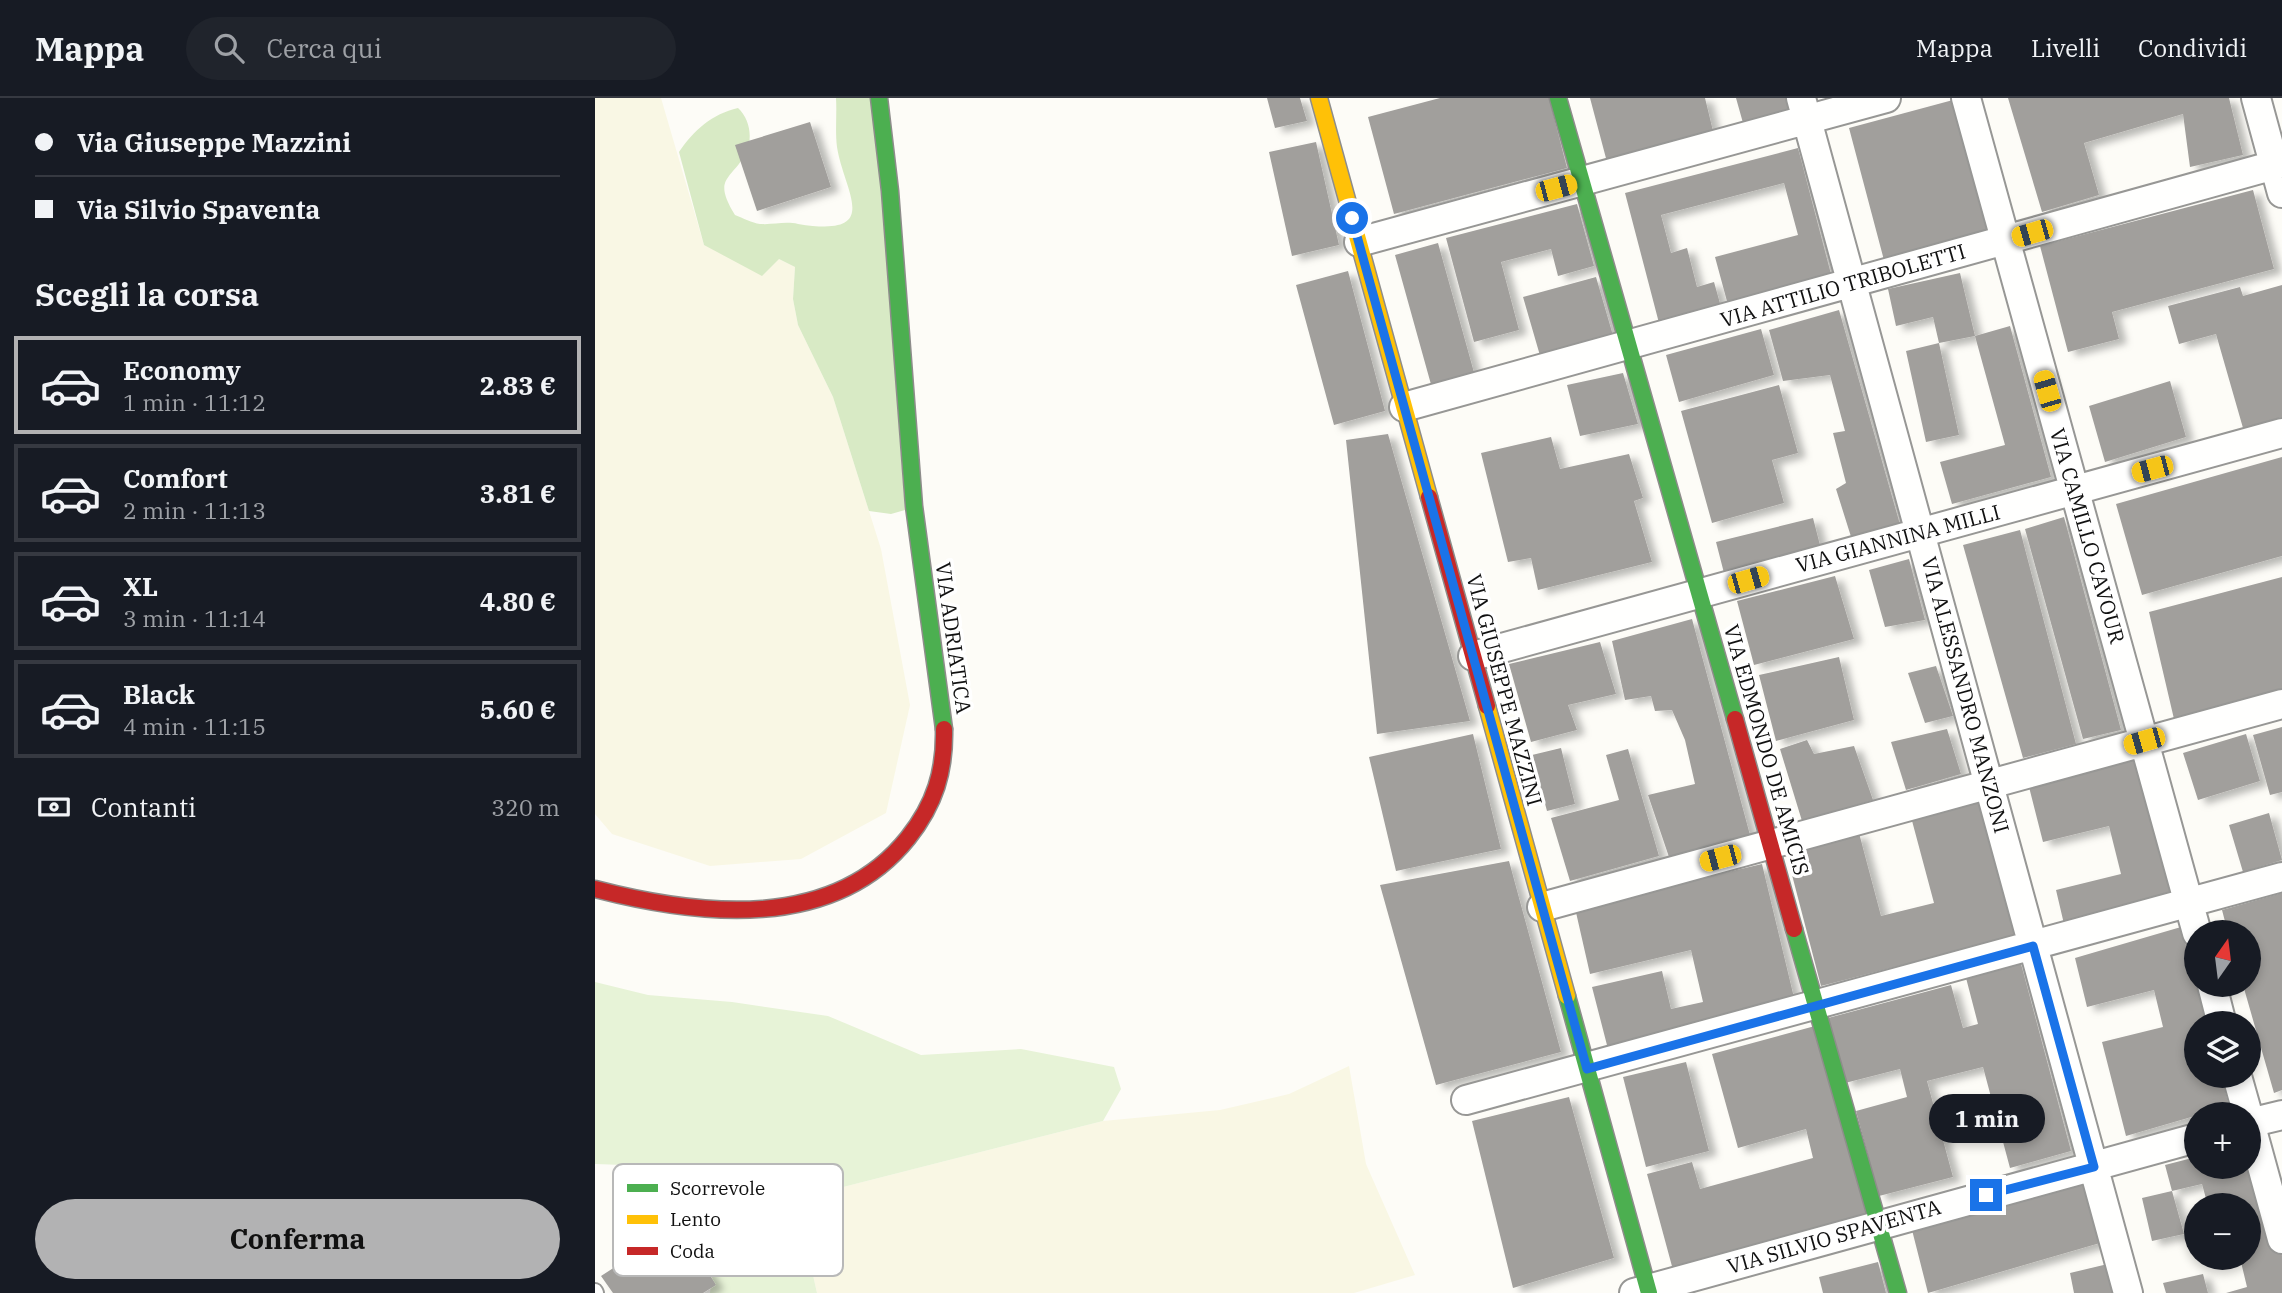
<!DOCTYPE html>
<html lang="it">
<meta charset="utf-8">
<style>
:root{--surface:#171b24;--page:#20242c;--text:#f1f3f6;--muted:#9ea1a6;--line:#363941;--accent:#b2b2b3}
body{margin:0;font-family:"IBM Plex Serif",serif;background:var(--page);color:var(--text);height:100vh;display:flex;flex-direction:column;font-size:26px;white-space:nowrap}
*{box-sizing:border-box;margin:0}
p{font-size:23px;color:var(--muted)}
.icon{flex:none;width:38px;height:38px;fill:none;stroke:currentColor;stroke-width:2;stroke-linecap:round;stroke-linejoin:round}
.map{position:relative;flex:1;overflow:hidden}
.panel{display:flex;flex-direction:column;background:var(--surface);width:595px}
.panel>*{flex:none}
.guide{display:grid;align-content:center;height:154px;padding:0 35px;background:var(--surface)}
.needle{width:46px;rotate:14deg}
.controls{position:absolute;left:1589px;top:822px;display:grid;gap:14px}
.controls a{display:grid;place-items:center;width:77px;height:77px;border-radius:50%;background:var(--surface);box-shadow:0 4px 10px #0003;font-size:35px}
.end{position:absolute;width:32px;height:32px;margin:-16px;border:9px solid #1a73e8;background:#fff;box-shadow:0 0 0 4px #fff}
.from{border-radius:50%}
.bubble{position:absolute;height:49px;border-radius:24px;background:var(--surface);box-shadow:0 4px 10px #0003;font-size:23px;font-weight:700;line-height:49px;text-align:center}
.car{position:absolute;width:21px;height:42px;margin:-21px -10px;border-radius:9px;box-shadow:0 0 5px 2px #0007;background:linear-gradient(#f5c518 24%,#345 0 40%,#f5c518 0 76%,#345 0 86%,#f5c518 0)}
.guide b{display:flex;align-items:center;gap:24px;height:66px;font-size:26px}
.guide b+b{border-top:2px solid var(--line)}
.guide i{width:18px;height:18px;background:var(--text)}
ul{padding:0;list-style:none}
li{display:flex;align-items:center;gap:21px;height:98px;margin:0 14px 10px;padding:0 21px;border:4px solid var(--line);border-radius:0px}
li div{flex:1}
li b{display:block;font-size:26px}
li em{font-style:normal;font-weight:700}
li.on{border-color:var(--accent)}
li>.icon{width:63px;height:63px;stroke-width:1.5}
h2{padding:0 35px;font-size:32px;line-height:84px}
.pay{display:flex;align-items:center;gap:18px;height:77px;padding:0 35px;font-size:26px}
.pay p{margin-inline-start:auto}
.cta{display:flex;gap:14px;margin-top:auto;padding:14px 35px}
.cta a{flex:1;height:80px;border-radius:42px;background:var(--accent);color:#111;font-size:28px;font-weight:700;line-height:80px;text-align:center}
header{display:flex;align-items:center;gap:42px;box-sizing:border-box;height:98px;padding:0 35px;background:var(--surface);border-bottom:2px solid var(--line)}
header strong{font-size:33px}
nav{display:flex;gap:38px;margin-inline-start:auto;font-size:24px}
.search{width:490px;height:63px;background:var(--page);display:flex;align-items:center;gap:18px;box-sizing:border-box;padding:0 24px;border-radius:38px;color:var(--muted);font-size:26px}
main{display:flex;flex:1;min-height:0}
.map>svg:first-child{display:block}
.farmland{fill:#f9f7e4}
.green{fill:#e7f3d7}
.forest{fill:#d8eac5}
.building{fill:#a19f9c;filter:url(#shadow)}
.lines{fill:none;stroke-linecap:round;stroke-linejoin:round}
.lane-casing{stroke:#979795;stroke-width:18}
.street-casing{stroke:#979795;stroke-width:32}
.fast-casing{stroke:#8e8d8b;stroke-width:19}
.slow-casing{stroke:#8e8d8b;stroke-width:19}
.jam-casing{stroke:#8e8d8b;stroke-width:19}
.lane{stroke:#fffffe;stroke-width:14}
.street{stroke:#fffffe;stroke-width:28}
.fast{stroke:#4caf50;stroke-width:16}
.slow{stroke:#ffc107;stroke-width:16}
.jam{stroke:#c62828;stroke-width:16}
.route{stroke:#1a73e8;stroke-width:9}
.labels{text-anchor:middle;stroke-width:7;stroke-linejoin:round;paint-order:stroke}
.street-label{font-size:21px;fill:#111;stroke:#fff}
.key{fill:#fff;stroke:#b8b8b8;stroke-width:2}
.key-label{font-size:19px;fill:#111}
</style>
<header>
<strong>Mappa</strong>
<div class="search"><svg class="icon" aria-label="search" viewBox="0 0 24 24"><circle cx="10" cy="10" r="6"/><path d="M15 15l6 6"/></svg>Cerca qui</div>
<nav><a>Mappa</a><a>Livelli</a><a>Condividi</a></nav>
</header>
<main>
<section class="panel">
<div class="guide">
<b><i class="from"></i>Via Giuseppe Mazzini</b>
<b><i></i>Via Silvio Spaventa</b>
</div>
<h2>Scegli la corsa</h2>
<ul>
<li class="on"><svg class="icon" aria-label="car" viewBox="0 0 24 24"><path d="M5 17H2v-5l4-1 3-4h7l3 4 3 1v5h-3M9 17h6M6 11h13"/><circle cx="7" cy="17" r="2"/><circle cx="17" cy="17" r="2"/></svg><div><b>Economy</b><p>1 min · 11:12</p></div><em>2.83 €</em></li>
<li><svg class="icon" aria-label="car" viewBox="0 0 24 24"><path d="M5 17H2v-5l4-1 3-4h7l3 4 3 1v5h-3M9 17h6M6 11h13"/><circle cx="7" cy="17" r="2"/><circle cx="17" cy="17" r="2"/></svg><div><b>Comfort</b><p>2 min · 11:13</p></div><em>3.81 €</em></li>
<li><svg class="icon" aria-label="car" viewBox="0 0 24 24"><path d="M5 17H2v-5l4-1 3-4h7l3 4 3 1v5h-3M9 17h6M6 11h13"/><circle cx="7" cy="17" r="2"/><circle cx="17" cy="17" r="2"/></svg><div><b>XL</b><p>3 min · 11:14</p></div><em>4.80 €</em></li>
<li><svg class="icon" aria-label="car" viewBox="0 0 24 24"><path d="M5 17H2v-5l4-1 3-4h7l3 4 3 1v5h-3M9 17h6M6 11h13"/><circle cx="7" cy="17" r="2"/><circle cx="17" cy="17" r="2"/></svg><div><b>Black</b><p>4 min · 11:15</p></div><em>5.60 €</em></li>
</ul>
<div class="pay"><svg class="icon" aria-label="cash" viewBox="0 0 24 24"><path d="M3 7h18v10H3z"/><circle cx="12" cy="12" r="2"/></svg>Contanti<p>320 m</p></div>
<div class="cta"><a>Conferma</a></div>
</section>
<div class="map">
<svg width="1687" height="1195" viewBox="0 0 1687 1195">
<defs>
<filter id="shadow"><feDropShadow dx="8" dy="4.5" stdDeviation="3.5" flood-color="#0004"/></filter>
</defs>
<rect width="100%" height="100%" fill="#fdfcf7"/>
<path class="farmland" d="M0,0H66L109,147L184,161L200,169L198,201L203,227L238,299L286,451L315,607L291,715L206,761L115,768L17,736L0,716Z
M754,968L771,1066L820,1177L759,1195H222L201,1101L508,1023L625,1012L694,996Z"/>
<path class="green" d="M0,884L53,897L137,904L233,918L326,957L426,951L519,969L526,991L508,1023L201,1101L222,1195H115L119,1167L104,1124L72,1089L28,1067L0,1066Z"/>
<path class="forest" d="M241,0H280L310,412L296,416L274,413L238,299L203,227L198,201L200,169L184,161L167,178L109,147L84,54C99,32 117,16 143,10C155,21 158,40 151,55C136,83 117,79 140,117C148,120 157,125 165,126C178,127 190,123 203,126C289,140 249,94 242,49C240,33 242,16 241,0Z"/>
<path class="building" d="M672,0H705L712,23L680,30Z
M845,0H954L972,70L799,116L773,19Z
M995,0H1110L1119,37L1012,64Z
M1141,0H1192L1197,19L1150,32Z
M1413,0H1634L1648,57L1595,69L1588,16L1489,45L1504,97L1447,114Z
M1358,2L1397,135L1290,166L1254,30Z
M215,24L236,89L162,113L140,47Z
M721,44L744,147L697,158L674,54Z
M1203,50L1237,180L1133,207L1120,159L1203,137L1189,85L1066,117L1076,155L1092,150L1102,189L1119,184L1126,209L1064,225L1030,95Z
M1658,92L1679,171L1517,214L1524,241L1473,254L1445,148Z
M982,106L999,168L963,178L956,151L906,164L924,232L879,244L851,140Z
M843,145L880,278L837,290L800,157Z
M753,173L790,313L739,327L701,187Z
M1365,175L1380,238L1344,245L1338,219L1301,228L1293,191Z
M1001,179L1019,241L946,261L928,199Z
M1687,187V319L1648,330L1621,236L1584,246L1573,208L1645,189L1648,198Z
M1244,212L1306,430L1258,445L1241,391L1251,385L1238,335L1250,333L1235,277L1188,283L1174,232Z
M1415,228L1456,379L1357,406L1345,364L1410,347L1380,238Z
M1166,231L1179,277L1084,304L1071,257Z
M1344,245L1364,337L1331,344L1311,253Z
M1028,275L1043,326L985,338L972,287Z
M1575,283L1591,339L1510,364L1494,308Z
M1184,287L1203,355L1177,362L1189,405L1117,425L1086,313Z
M793,336L875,623L782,636L751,342Z
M956,339L965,371L1034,356L1048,400L1039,403L1057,464L943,492L936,460L913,464L886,355Z
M1687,359V458L1547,497L1521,406Z
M1469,419L1526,632L1488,641L1430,431Z
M1218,420L1226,451L1129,475L1121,444Z
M1425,432L1481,646L1428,660L1368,447Z
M1314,461L1330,522L1290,529L1274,472Z
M1240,478L1259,541L1159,567L1142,503Z
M1687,479V591L1579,621L1554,514Z
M1097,521L1155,737L1074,759L1053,697L1100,686L1090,642L1077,612L1060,613L1056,598L1030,602L1017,543Z
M1005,544L1021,596L973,607L982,632L936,644L914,566Z
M1244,559L1259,622L1181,643L1164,577Z
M1341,568L1358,618L1330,625L1313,575Z
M1687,629V694L1675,697L1658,637Z
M1352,631L1366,676L1311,692L1296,644Z
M878,636L906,751L801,773L774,659Z
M1651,636L1665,683L1603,702L1588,655Z
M1212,642L1219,656L1259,648L1278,702L1207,723L1185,651Z
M966,650L980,706L952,713L937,657Z
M1033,651L1064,758L975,783L956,720L1024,702L1011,657Z
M1544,661L1581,797L1469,826L1461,792L1526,776L1514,728L1448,744L1434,689Z
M1386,701L1422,837L1226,888L1191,754L1264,735L1286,818L1339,805L1316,719Z
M1674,715L1687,762L1648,774L1634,727Z
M914,763L966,954L841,987L785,787Z
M1167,766L1201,908L1013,951L997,889L1067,873L1076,911L1108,904L1096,852L995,876L980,810Z
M1687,795V992L1679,995L1648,887H1654V835H1633L1627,812Z
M1586,829L1612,926H1601V978H1626L1634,1008L1531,1038L1507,944L1568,929L1559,892L1492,909L1480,860Z
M1425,862L1476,1053L1415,1070L1388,969L1332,983L1358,1079L1284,1098L1261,1013L1312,999L1305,971L1250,985L1233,920L1356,887L1368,930L1383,926L1370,876Z
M1220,928L1272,1119L1078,1172L1052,1076L1097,1064L1105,1091L1218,1060L1211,1031L1143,1050L1117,956Z
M1091,964L1114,1053L1051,1069L1028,979Z
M974,999L1019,1160L918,1190L877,1023Z
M1601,1059V1069H1654L1680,1131L1687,1158V1195H1631L1652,1189L1645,1160H1654V1108H1613L1607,1086L1577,1093L1570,1067Z
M1495,1084L1512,1143L1333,1195L1317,1132Z
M1577,1093L1589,1136L1557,1143L1547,1100Z
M92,1140L121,1187L108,1195H18L6,1178L51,1149L59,1161Z
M1283,1164L1291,1195H1228L1224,1179Z
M1517,1165L1526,1195H1479L1475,1175Z
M1608,1176L1613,1195H1571L1568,1185Z"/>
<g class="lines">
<defs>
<path id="lane" d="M0,1193L1,1195"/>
<path id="street" d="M1206,0L1533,1195
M1371,0L1602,835
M1661,0L1687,95
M764,144L1291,0
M809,309L1687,65
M878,558L1687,335
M947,809L1687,606
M1617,887L1627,926
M1642,978L1653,1017
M871,1002L1687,779
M1654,1021L1687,1141
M1654,1025L1687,1017
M1039,1195L1601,1040"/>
<path id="fast" d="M284,0L295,93L319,408L349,631
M963,0L1140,621
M1199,831L1303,1195
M972,898L1054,1195"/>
<path id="slow" d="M724,0L834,399
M892,608L972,898"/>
<path id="jam" d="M834,399L892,608
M1140,621L1199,831
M0,791C104,818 238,834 313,740C340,706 350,673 349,631"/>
</defs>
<use href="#lane" class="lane-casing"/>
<use href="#street" class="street-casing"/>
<use href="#fast" class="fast-casing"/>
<use href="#slow" class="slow-casing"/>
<use href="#jam" class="jam-casing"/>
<use href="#lane" class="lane"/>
<use href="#street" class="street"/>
<use href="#fast" class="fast"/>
<use href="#slow" class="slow"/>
<use href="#jam" class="jam"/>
</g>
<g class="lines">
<path class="route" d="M757,120L992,971L1438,848L1499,1069L1391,1097"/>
</g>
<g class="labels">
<g class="street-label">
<text transform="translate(1248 188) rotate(-16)" y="7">VIA ATTILIO TRIBOLETTI</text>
<text transform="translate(1492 438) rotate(74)" y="7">VIA CAMILLO CAVOUR</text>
<text transform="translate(1303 441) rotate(-15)" y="7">VIA GIANNINA MILLI</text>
<text transform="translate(358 540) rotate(82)" y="7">VIA ADRIATICA</text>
<text transform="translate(909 592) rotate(75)" y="7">VIA GIUSEPPE MAZZINI</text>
<text transform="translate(1370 597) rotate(75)" y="7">VIA ALESSANDRO MANZONI</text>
<text transform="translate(1171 652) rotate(74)" y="7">VIA EDMONDO DE AMICIS</text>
<text transform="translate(1239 1139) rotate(-16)" y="7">VIA SILVIO SPAVENTA</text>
</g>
</g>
<rect x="18" y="1066" width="230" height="112" rx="10" class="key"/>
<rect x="32" y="1086" width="31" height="8" fill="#4caf50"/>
<rect x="32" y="1117" width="31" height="9" fill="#ffc107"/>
<rect x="32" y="1149" width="31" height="8" fill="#c62828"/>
<g class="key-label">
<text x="75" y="1097">Scorrevole</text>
<text x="75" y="1128">Lento</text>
<text x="75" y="1160">Coda</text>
</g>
</svg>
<div class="controls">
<a><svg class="needle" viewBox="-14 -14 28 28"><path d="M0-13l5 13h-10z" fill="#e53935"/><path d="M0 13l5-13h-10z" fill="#9ea1a6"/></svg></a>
<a><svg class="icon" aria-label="layers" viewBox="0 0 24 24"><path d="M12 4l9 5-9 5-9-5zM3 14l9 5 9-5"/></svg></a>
<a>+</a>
<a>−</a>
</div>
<i class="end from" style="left:757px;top:120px"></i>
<i class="end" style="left:1391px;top:1097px"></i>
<div class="bubble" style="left:1334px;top:996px;width:116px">1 min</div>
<i class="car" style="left:961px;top:90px;rotate:75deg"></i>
<i class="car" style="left:1437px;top:135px;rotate:254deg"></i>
<i class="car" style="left:1452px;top:293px;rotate:344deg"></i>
<i class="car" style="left:1557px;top:371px;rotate:255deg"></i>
<i class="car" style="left:1153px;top:482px;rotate:74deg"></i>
<i class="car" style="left:1549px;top:643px;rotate:254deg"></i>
<i class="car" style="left:1125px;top:760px;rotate:255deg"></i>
</div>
</main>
